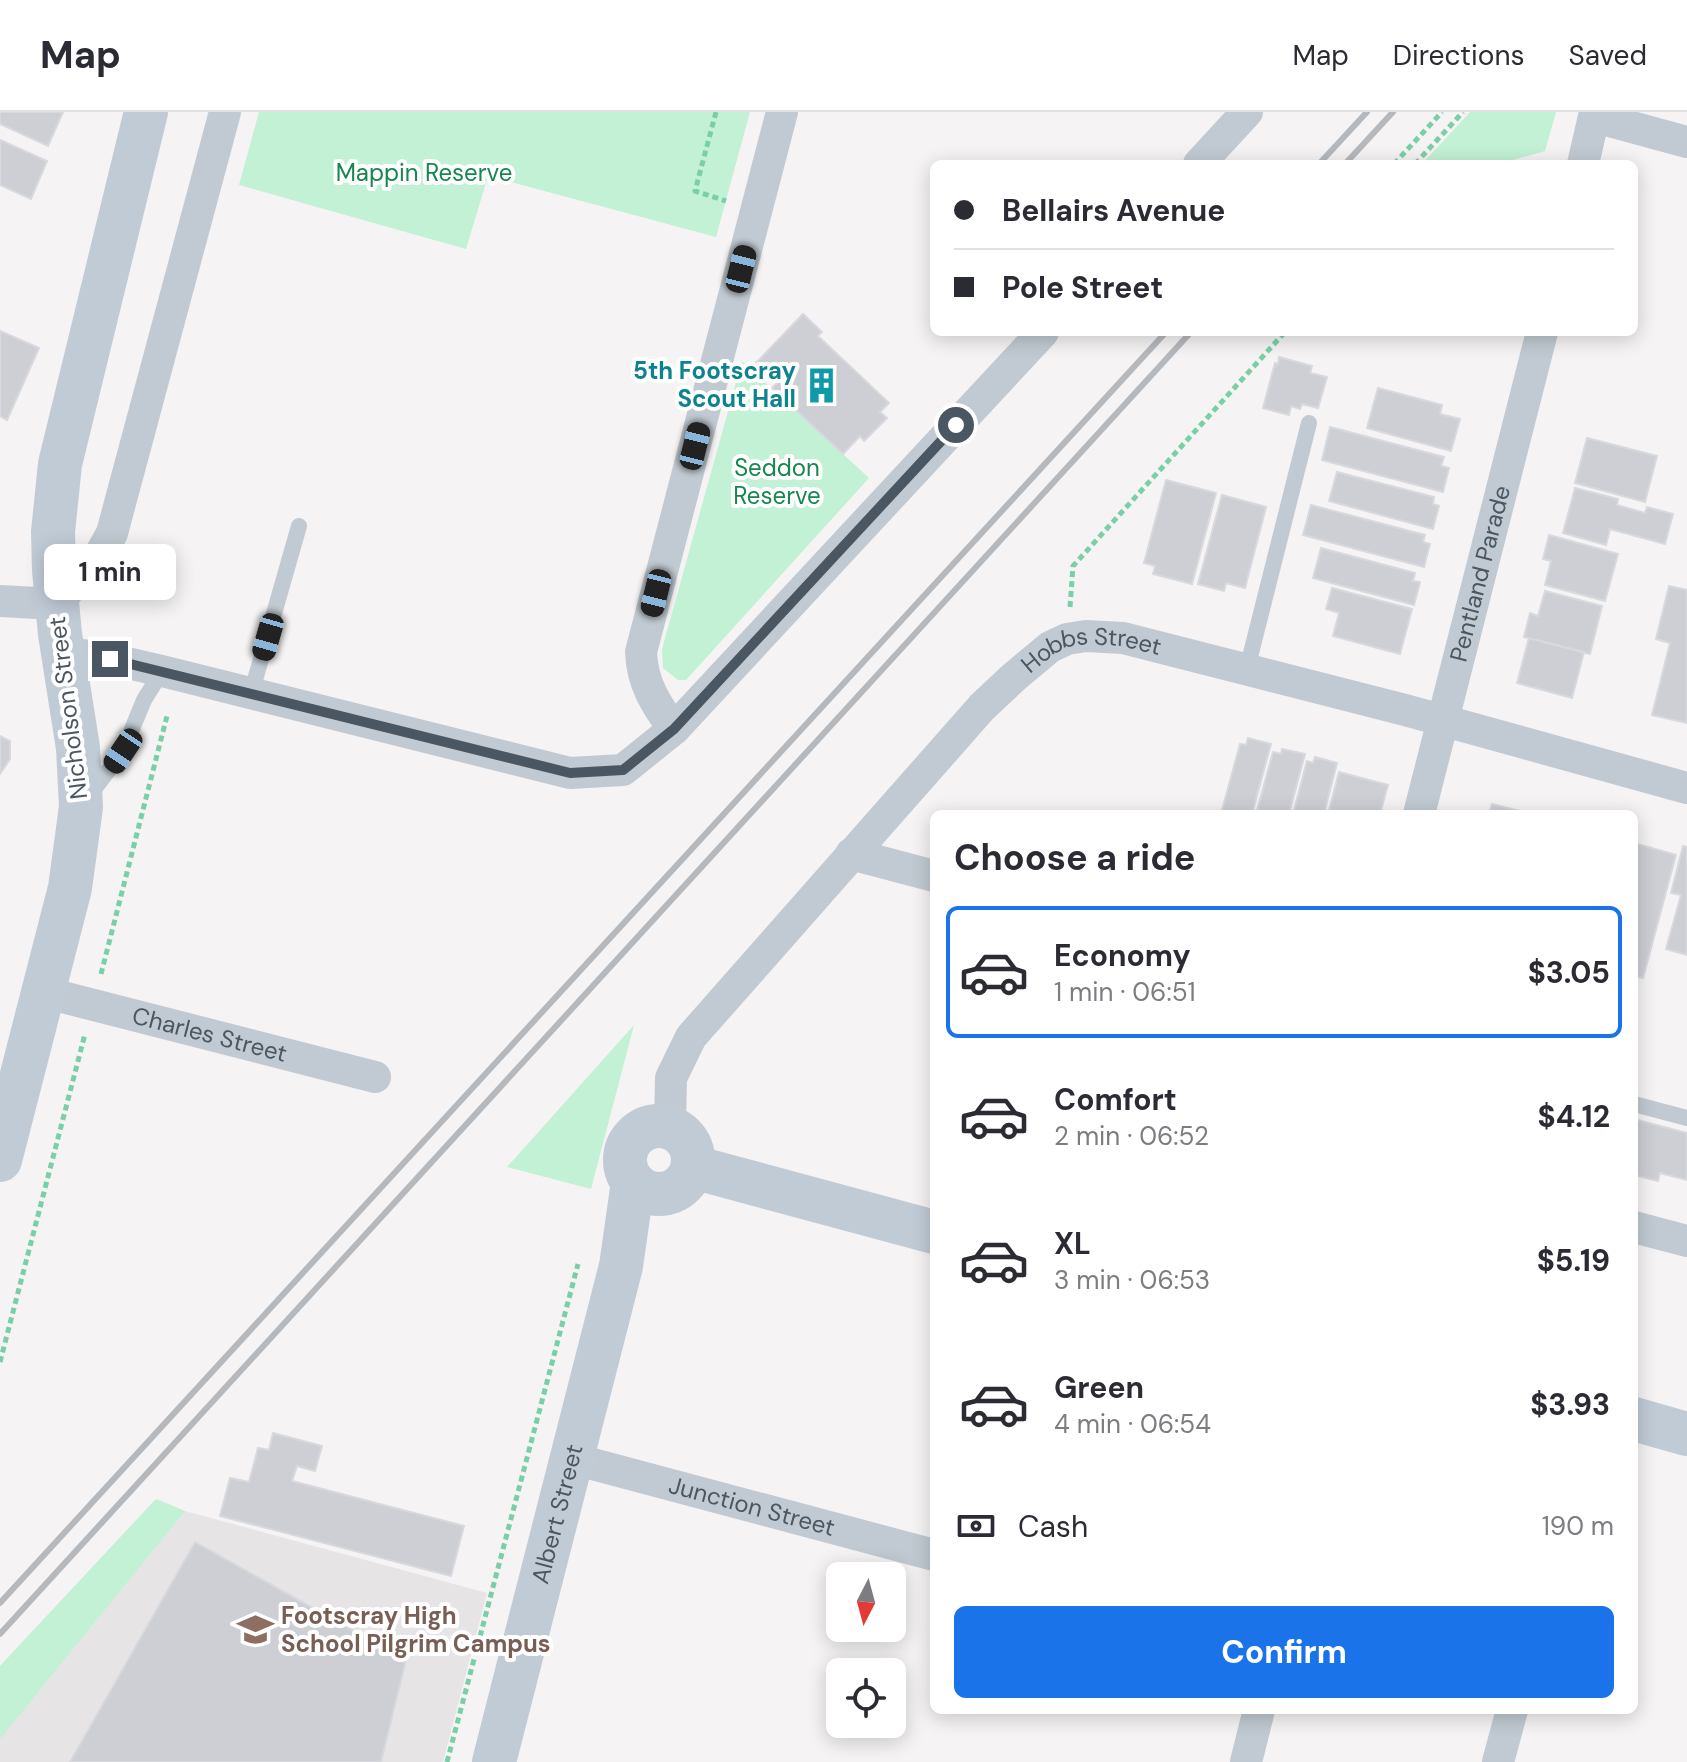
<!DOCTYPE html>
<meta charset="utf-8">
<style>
:root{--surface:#fff;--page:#f7f7f7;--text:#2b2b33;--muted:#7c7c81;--line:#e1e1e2;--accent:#1a73e8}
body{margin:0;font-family:"DM Sans",sans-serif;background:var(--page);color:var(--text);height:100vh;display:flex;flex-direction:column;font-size:30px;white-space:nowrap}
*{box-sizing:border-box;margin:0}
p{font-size:26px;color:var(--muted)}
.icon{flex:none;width:44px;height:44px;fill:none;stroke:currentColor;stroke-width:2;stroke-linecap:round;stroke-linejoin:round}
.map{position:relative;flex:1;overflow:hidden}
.drawer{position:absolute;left:930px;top:698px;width:708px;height:904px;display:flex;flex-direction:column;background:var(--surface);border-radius:12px;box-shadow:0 4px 20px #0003}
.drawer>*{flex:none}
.top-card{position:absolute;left:930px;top:48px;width:708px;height:176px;border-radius:12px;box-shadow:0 4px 20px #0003;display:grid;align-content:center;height:176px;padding:0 24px;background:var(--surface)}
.needle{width:52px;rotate:186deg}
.controls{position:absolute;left:826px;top:1450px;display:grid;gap:16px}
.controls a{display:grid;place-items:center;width:80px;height:80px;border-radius:12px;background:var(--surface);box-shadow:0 4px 20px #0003;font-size:40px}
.end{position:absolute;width:36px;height:36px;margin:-18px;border:10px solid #4a5661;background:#fff;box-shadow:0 0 0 4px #fff}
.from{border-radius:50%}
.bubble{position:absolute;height:56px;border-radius:12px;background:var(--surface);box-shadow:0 4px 20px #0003;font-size:26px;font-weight:700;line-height:56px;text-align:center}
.car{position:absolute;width:24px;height:48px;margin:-24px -12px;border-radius:10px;box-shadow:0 0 6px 2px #0007;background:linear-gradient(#222 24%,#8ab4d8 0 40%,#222 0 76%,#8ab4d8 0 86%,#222 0)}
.top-card b{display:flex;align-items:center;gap:28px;height:76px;font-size:30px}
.top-card b+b{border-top:2px solid var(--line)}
.top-card i{width:20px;height:20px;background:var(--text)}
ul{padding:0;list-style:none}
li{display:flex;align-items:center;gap:24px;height:132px;margin:0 16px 12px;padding:0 8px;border:4px solid transparent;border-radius:12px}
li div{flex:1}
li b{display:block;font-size:30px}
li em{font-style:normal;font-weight:700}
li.selected{border-color:var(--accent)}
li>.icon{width:72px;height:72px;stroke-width:1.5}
h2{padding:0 24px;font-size:36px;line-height:96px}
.pay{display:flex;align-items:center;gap:20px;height:88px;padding:0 24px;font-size:30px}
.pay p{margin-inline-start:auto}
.action{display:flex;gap:16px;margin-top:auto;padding:16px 24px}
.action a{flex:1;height:92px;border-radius:12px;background:var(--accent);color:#fff;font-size:32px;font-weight:700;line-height:92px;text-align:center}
header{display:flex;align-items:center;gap:48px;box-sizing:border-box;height:112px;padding:0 40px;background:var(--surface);border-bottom:2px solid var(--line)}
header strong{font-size:38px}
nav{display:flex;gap:44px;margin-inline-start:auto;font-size:28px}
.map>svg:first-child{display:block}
.education{fill:#e6e4e5}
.green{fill:#c3f1d5}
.building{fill:#cdcfd5;stroke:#d7d9de;stroke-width:2}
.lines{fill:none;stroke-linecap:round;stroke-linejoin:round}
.path{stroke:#7ad0a6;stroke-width:5;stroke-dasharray:6 4;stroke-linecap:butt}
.lane{stroke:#c1cad2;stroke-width:16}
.street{stroke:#c1cad2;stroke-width:32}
.secondary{stroke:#c1cbd6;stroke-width:44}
.rail{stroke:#b5b8bd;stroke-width:6}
.route{stroke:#4a5661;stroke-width:10}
.labels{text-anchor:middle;stroke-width:8;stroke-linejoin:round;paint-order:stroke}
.park-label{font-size:24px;fill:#17864f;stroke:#fff}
.culture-label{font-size:24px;font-weight:bold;fill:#0d838f;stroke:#fff;text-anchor:end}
.street-label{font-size:24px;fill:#4a5661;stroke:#fff}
.education-label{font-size:24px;font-weight:bold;fill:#785e54;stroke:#fff;text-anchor:start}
</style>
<header>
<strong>Map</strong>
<nav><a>Map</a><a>Directions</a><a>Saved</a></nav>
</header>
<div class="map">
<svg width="1687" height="1650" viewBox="0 0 1687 1650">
<rect width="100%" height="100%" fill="#f5f3f3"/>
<path class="education" d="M156,1387L185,1399L487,1481L443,1650H0V1554Z"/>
<path class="green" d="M259,0H750L716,125L488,64L466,137L239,73Z
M1470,0H1556L1545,39L1499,52H1422Z
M742,249L869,366L686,568H678L663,556L662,537Z
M634,913L591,1077L507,1055Z
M156,1387L185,1399L0,1627V1554Z"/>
<path class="building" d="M0,0H63L48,34L0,12Z
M0,28L47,49L31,87L0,73Z
M803,202L822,220L818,224L889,291L880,300L887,306L864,329L860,324L843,342L772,276L777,271L756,251Z
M0,219L39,236L7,308L0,304Z
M1279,245L1312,254L1310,261L1327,265L1318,296L1302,292L1300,297L1291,294L1289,303L1263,296L1275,251L1278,252Z
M1378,276L1442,293L1440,302L1460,307L1451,339L1367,316Z
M1330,315L1444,345L1441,354L1449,356L1443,380L1322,348Z
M1587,326L1657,344L1645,390L1575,371Z
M1337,360L1434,385L1433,392L1439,394L1433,417L1329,389Z
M1166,368L1216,381L1192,472L1153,462L1155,454L1144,451Z
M1575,376L1618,387L1617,393L1645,401L1647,395L1673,402L1665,432L1610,417L1606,433L1563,421Z
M1222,383L1266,395L1245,476L1226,471L1224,479L1198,472Z
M1311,393L1425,423L1423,430L1430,432L1424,455L1303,423Z
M1549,423L1618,442L1605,489L1545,473L1551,449L1543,447Z
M1321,436L1415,461L1413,469L1420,470L1414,493L1313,466Z
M1669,474L1687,478V611L1652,603L1670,531L1656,527Z
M1332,476L1412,497L1400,542L1333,524L1339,501L1326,497Z
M1545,479L1602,494L1590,542L1524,525L1530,501L1538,504Z
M1529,526L1584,540L1572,586L1517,571Z
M0,624L10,629V647L0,662Z
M1248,626L1271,632L1252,702H1221L1240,632L1246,633Z
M1282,637L1305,642L1289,702H1256L1273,640L1281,642Z
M1315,645L1337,651L1324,702H1293L1307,649L1313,651Z
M1339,660L1388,673L1380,702H1328Z
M1492,692L1532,702H1489Z
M1634,731L1676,743L1643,866L1634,864Z
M1683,734L1687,735V843L1666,837L1681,783L1671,781Z
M1634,1007L1687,1021V1068L1660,1061L1658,1069L1634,1063Z
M273,1321L322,1334L315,1359L297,1354L292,1369L464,1414L451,1464L220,1404L230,1366L249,1370L258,1336L269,1338Z
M195,1430L406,1548L381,1650H70Z"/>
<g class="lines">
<path class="path" d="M716,0L695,79L726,89
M1394,52L1442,0
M1415,52L1463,0
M1070,495L1073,454L1285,220
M101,862L167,604
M0,1250L85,922
M447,1650L578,1152"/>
<path class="lane" d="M1247,557L1309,311
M251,582L299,414
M89,684L123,639L144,588L162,559
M1634,992L1687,1006"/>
<g class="street">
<path d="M1595,5L1687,30"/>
<path d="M1199,52L1247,0"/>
<path d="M1583,52L1595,0"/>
<path d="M0,489L56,492L100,443L112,421L225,0"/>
<path d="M63,540L110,547L162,559L570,661L623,658L674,617L1043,220"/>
<path d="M674,617C656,593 642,571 641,540L782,0"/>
<path id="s1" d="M1419,702L1542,220"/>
<path d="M851,742L934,764"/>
<path id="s2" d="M43,880L375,965"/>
<path id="s3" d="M670,1015L671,966L691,925L982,595L1014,565L1050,535L1067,527L1086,524L1123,526L1405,598L1687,676"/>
<path d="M1634,1115L1687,1129"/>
<path id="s4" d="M570,1346L934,1443"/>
<path d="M1246,1650L1259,1598"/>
<path d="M1498,1650L1512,1598"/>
</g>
<g class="secondary">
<circle cx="659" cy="1048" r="34"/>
<path d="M0,1048L70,776L81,695L78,636L60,522L54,458L53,420L60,352L146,0"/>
<path d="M693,1055L934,1120"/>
<path d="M1634,1307L1687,1322"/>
<path id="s5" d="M494,1650L621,1154L633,1070"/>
</g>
<path class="rail" d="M1319,52L1367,0
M1345,52L1393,0
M0,1491L1166,220
M0,1522L1191,220"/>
</g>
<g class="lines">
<path class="route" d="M110,547L570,661L623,658L674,617L956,313"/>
</g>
<defs>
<symbol id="building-bare" viewBox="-9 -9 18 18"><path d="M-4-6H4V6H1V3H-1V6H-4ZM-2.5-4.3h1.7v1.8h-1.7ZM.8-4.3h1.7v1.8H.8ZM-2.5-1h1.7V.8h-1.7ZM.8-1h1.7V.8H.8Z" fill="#0f9aa8" stroke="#fff" stroke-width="2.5" paint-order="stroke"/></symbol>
<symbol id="school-bare" viewBox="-9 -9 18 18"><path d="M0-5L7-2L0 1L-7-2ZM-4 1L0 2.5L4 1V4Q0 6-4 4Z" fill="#8d6e63" stroke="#fff" stroke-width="2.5" paint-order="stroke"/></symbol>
</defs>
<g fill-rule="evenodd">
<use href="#building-bare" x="796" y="248" width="51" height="51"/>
<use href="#school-bare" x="230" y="1492" width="51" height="51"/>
</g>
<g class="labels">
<g class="park-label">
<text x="424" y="69">Mappin Reserve</text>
<text x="777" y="364">Seddon<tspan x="777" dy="28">Reserve</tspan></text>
</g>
<g class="culture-label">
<text x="796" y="267">5th Footscray<tspan x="796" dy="28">Scout Hall</tspan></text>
</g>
<g class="street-label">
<text dy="8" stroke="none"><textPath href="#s1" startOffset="248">Pentland Parade</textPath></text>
<text dy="8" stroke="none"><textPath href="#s3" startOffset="666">Hobbs Street</textPath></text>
<text transform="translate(68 596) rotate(-97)" y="8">Nicholson Street</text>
<text dy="8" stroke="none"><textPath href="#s2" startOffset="172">Charles Street</textPath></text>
<text dy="8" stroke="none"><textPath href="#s4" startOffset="188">Junction Street</textPath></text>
<text dy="8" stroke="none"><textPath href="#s5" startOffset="256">Albert Street</textPath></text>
</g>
<g class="education-label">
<text x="281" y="1512">Footscray High<tspan x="281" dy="28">School Pilgrim Campus</tspan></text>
</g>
</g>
</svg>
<div class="controls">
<a><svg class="needle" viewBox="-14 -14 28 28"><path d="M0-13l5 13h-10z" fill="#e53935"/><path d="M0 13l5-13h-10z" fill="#7c7c81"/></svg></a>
<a><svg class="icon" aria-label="locate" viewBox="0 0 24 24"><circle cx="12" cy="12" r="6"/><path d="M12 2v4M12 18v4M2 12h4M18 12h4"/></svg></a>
</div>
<i class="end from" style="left:956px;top:313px"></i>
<i class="end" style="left:110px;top:547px"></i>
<div class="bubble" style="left:44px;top:432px;width:132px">1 min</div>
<i class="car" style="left:741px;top:157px;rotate:14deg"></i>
<i class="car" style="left:695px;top:334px;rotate:14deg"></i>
<i class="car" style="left:656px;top:481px;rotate:194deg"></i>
<i class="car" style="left:268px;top:525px;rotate:196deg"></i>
<i class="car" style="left:123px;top:639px;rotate:214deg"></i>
<div class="top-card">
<b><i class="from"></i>Bellairs Avenue</b>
<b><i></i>Pole Street</b>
</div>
<section class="drawer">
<h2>Choose a ride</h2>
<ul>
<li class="selected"><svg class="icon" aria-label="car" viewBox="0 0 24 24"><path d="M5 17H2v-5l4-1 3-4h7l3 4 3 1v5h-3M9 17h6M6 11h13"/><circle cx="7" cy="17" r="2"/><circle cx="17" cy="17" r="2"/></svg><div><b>Economy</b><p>1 min · 06:51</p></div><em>$3.05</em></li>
<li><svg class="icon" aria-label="car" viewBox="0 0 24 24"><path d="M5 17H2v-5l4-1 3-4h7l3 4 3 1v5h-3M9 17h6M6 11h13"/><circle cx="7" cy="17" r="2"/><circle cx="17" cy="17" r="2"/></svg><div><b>Comfort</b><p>2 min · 06:52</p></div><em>$4.12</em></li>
<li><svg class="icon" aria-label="car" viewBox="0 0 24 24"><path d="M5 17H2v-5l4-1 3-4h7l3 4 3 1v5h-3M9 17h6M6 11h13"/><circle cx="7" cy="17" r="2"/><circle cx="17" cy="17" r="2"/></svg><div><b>XL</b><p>3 min · 06:53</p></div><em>$5.19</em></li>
<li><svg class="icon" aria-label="car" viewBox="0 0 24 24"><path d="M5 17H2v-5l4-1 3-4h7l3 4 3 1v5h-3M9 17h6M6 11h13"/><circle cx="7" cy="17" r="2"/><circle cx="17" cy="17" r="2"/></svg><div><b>Green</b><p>4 min · 06:54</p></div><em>$3.93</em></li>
</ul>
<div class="pay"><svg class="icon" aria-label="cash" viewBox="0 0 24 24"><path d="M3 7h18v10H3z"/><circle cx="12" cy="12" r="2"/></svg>Cash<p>190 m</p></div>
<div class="action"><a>Confirm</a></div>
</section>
</div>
